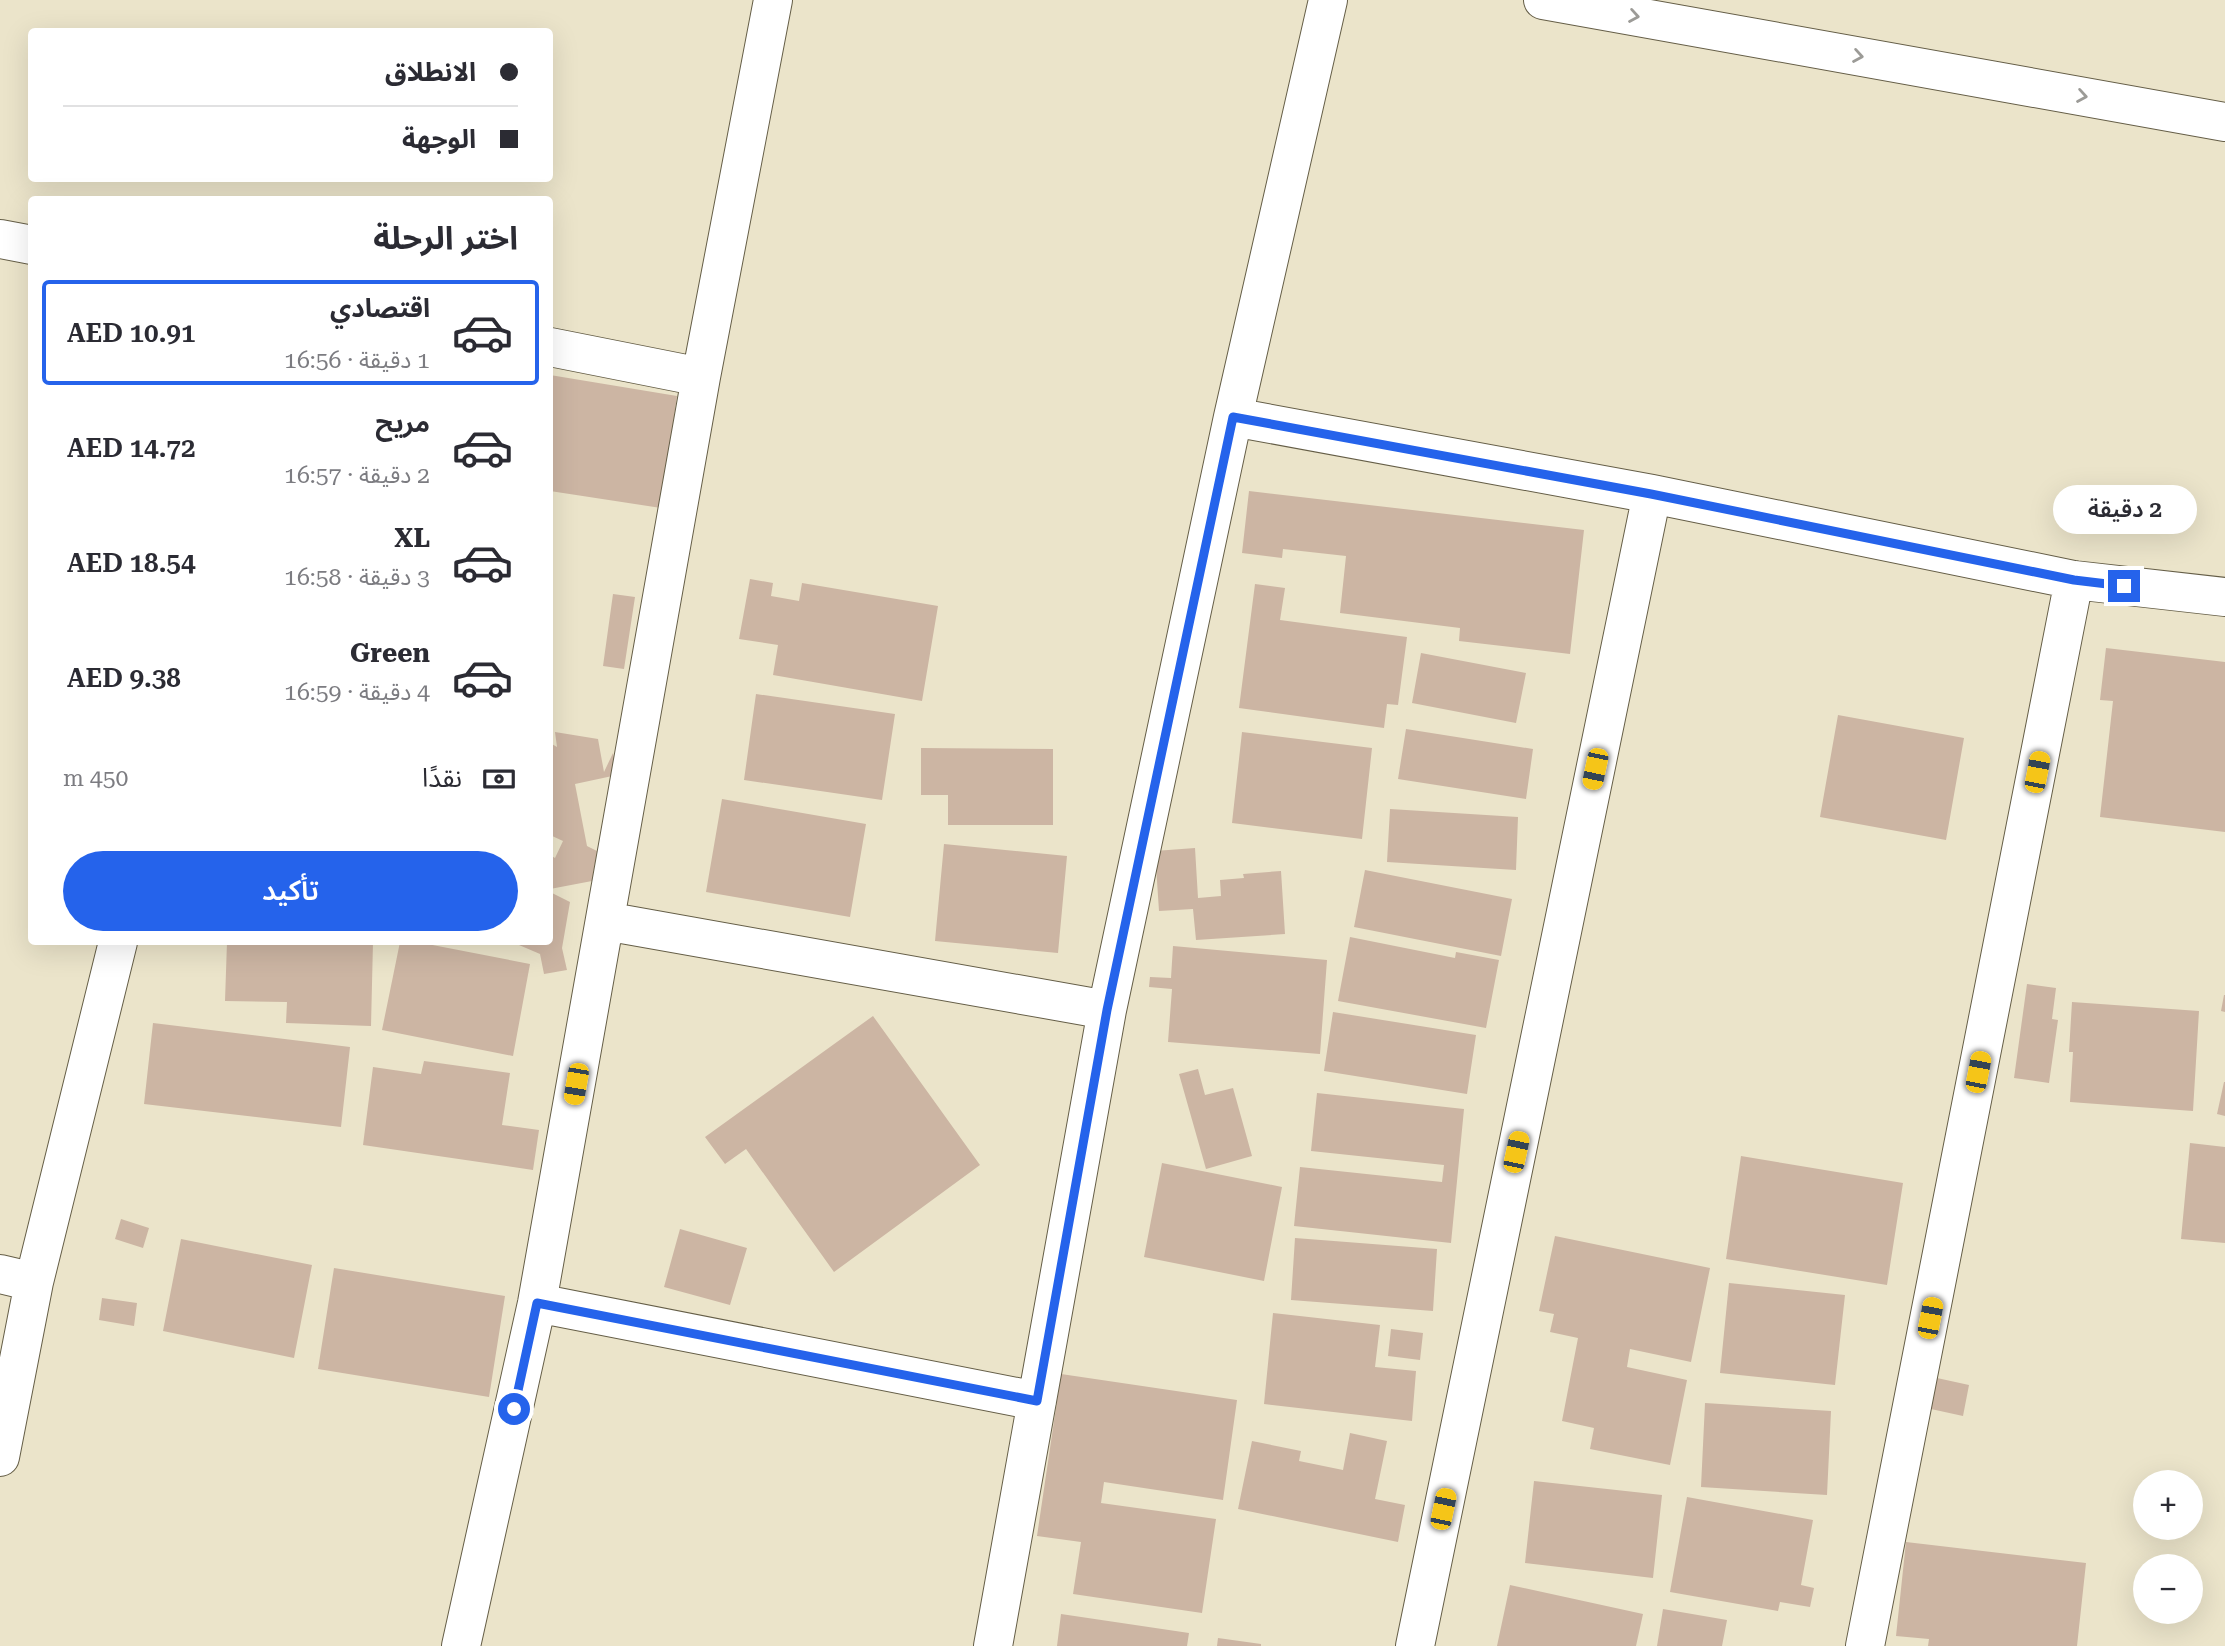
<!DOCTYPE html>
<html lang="ar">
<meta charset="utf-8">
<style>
:root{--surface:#fff;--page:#f2f2f3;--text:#2b2b33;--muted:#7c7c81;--line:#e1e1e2;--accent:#2563eb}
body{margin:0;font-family:"Roboto Serif","Noto Sans Arabic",serif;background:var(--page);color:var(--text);direction:rtl;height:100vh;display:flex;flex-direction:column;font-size:26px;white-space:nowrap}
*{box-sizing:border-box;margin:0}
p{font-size:23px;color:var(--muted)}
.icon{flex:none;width:38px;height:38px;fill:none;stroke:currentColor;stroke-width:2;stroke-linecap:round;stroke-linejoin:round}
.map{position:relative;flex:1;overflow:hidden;direction:ltr}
.drawer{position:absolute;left:28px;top:196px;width:525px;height:749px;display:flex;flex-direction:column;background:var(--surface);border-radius:7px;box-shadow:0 7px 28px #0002;direction:rtl}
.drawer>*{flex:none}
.guide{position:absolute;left:28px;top:28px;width:525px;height:154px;border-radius:7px;box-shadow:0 7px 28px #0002;direction:rtl;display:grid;align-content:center;height:154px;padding:0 35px;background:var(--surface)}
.fabs{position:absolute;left:2133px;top:1470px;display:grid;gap:14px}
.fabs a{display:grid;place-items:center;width:70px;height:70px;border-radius:50%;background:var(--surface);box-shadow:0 7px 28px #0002;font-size:35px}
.end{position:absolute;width:32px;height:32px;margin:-16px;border:9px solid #2563eb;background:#fff;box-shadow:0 0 0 4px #fff}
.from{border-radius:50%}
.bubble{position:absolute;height:49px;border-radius:24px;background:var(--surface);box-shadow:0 7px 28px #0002;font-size:23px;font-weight:600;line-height:49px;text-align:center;direction:rtl}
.car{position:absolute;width:21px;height:42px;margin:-21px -10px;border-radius:9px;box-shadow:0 0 5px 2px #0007;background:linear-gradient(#f5c518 24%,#345 0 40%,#f5c518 0 76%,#345 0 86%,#f5c518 0)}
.guide b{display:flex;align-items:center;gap:24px;height:66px;font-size:26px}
.guide b+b{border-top:2px solid var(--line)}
.guide i{width:18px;height:18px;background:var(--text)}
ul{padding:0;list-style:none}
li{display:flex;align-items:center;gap:21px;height:105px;margin:0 14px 10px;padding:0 21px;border:4px solid transparent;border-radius:7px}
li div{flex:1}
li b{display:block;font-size:26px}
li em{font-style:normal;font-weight:600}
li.selected{border-color:var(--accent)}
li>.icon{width:63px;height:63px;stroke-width:1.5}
h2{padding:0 35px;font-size:32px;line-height:84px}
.pay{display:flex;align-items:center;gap:18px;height:77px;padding:0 35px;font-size:26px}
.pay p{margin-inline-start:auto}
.button{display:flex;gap:14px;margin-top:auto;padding:14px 35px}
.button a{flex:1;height:80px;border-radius:42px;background:var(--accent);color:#fff;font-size:28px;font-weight:600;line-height:80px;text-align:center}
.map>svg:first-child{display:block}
.building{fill:#ccb5a3}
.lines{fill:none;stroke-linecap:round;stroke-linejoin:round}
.minor-casing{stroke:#655e47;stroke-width:40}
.minor{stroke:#fff;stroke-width:38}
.oneway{stroke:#9c9b97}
.route{stroke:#2563eb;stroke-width:9}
</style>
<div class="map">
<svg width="2225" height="1646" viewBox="0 0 2225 1646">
<rect width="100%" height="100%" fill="#ebe4ca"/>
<path class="building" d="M550,375L677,396L661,508L550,491Z
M1249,491L1584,530L1570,654L1459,641L1460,628L1340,613L1346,556L1283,549L1282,558L1242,553Z
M750,579L773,583L771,596L799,601L802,583L938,606L922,701L773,675L778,645L739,639Z
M1255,584L1285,588L1280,620L1407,637L1398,705L1387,704L1384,728L1239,708Z
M613,594L635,597L624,669L603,666Z
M2106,648L2225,662V832L2100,817L2113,701L2100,700Z
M1421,653L1526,673L1516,723L1412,703Z
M756,694L895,714L882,800L744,780Z
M1838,715L1964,738L1946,840L1820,817Z
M1406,729L1533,749L1526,799L1398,779Z
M555,732L598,739L604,772L613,753L617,775L575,784L587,846L597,851L592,881L550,889V855L555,858L563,841L550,835V743L557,747Z
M1242,732L1372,748L1362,839L1232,823Z
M921,748L1053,749V825H948V795H921Z
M722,799L866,824L850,917L706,892Z
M1390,809L1518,817L1516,870L1387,862Z
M944,844L1067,856L1058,953L935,941Z
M1195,848L1198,898L1221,896L1220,880L1244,878L1243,874L1281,871L1285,934L1196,940L1193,909L1159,911L1155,851Z
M1365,870L1512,899L1501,956L1354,927Z
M550,892L570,902L562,948L567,970L544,974L540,954L512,942H550Z
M1350,937L1455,958L1456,952L1499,960L1486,1028L1338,1001Z
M227,942H373L371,1026L286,1023L287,1002L225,1001Z
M400,942H417L530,964L513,1056L382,1030Z
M1173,946L1327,960L1320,1054L1168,1042L1172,989L1149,987L1150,977L1171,978Z
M2027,984L2056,988L2052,1019L2058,1020L2049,1083L2014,1078Z
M2224,995H2225V1012L2221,1011Z
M2072,1002L2199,1011L2193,1111L2070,1102L2073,1052H2069Z
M1333,1012L1476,1035L1467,1094L1324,1071Z
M873,1016L980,1165L834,1272L746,1149L725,1164L705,1137Z
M153,1023L350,1047L341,1127L144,1104Z
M424,1061L510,1073L502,1125L539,1130L533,1170L363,1145L373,1067L421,1074Z
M1198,1069L1205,1095L1233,1088L1252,1156L1206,1169L1179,1074Z
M2224,1082H2225V1116L2217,1114Z
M1317,1093L1464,1109L1451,1243L1294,1226L1300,1167L1442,1182L1444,1165L1311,1151Z
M2190,1143L2225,1147V1243L2181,1239Z
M1741,1156L1903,1183L1887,1285L1726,1259Z
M1162,1163L1282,1187L1264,1281L1144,1257Z
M121,1219L149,1228L143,1248L115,1239Z
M680,1229L747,1248L730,1305L664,1287Z
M1555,1236L1710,1268L1691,1362L1630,1349L1627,1367L1687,1380L1670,1465L1590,1449L1594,1428L1562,1421L1578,1338L1550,1332L1554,1314L1539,1311Z
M1295,1238L1437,1249L1433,1311L1291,1300Z
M181,1239L312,1265L294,1358L163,1331Z
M334,1268L505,1296L489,1397L318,1369Z
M1729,1283L1845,1295L1835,1385L1720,1373Z
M102,1298L137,1303L134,1326L99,1320Z
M1273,1313L1380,1325L1375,1367L1416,1371L1412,1421L1264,1404Z
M1391,1329L1423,1333L1420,1360L1388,1356Z
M1061,1374L1237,1400L1223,1500L1104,1482L1101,1503L1216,1519L1202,1613L1073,1594L1081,1542L1037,1536Z
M1937,1378L1969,1385L1963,1416L1931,1409Z
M1705,1403L1831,1411L1827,1495L1701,1487Z
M1350,1433L1387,1441L1375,1499L1405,1505L1398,1542L1238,1509L1252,1441L1301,1451L1299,1461L1343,1470Z
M1534,1481L1662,1495L1653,1578L1525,1563Z
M1687,1497L1813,1520L1801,1585L1814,1588L1810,1607L1780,1602L1778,1611L1670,1592Z
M1906,1542L2086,1563L2077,1646H1928L1929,1639L1896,1636Z
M1510,1585L1643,1614L1636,1646H1497Z
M1663,1609L1727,1620L1722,1646H1657Z
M1061,1614L1189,1633L1187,1646H1057Z
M1218,1638L1261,1644V1646H1217Z"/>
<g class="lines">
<defs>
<path id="minor" d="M1543,0L2225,122
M0,239L32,245
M550,347L701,377
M1233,417L1652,494L2074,580L2225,597
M605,921L1107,1010
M0,1274L34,1282
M537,1303L1037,1401
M0,1457L34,1282L118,942
M461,1646L537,1303L701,377L773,0
M993,1646L1107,1010L1233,417L1328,0
M1415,1646L1652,494
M1865,1646L2074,580"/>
</defs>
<use href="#minor" class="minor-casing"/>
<use href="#minor" class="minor"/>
</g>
<defs><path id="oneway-chevron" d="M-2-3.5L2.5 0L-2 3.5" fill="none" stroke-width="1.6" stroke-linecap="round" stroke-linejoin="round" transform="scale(1.75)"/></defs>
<g class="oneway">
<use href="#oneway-chevron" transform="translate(1634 16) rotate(10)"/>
<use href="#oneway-chevron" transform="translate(1858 56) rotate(10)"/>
<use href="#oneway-chevron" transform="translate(2082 96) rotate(10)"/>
</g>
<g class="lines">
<path class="route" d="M514,1409L537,1303L1037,1401L1107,1010L1233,417L1651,494L2074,580L2124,586"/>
</g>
</svg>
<div class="fabs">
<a>+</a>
<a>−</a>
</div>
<i class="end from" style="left:514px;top:1409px"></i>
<i class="end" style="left:2124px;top:586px"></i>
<div class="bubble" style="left:2053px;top:485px;width:144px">2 دقيقة</div>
<i class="car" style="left:1595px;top:769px;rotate:192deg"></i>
<i class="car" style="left:2037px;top:772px;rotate:11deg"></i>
<i class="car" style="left:1978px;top:1072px;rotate:11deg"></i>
<i class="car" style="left:576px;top:1084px;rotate:190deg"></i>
<i class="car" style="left:1516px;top:1152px;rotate:12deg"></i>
<i class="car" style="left:1930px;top:1318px;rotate:11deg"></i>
<i class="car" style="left:1443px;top:1509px;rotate:12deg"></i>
<div class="guide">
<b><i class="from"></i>الانطلاق</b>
<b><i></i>الوجهة</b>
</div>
<section class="drawer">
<h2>اختر الرحلة</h2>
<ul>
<li class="selected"><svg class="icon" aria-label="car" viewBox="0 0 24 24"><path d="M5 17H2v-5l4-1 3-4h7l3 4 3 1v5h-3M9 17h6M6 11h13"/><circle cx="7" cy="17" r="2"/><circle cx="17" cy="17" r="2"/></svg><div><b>اقتصادي</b><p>1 دقيقة · 16:56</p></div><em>AED 10.91</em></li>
<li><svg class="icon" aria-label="car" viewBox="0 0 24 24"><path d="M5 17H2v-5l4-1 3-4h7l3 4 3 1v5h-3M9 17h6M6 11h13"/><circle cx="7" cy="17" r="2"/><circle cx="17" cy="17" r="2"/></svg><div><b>مريح</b><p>2 دقيقة · 16:57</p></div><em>AED 14.72</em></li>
<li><svg class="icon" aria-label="car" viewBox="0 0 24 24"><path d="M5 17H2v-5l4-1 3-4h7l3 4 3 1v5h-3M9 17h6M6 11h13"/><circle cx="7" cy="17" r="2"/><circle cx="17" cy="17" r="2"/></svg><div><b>XL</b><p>3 دقيقة · 16:58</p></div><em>AED 18.54</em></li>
<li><svg class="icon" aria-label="car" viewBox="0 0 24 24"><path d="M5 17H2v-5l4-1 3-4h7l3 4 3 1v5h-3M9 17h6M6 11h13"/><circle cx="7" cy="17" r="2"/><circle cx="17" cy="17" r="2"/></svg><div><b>Green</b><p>4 دقيقة · 16:59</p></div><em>AED 9.38</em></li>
</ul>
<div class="pay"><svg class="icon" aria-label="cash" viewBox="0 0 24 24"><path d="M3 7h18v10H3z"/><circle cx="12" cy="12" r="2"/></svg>نقدًا<p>450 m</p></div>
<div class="button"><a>تأكيد</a></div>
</section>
</div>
